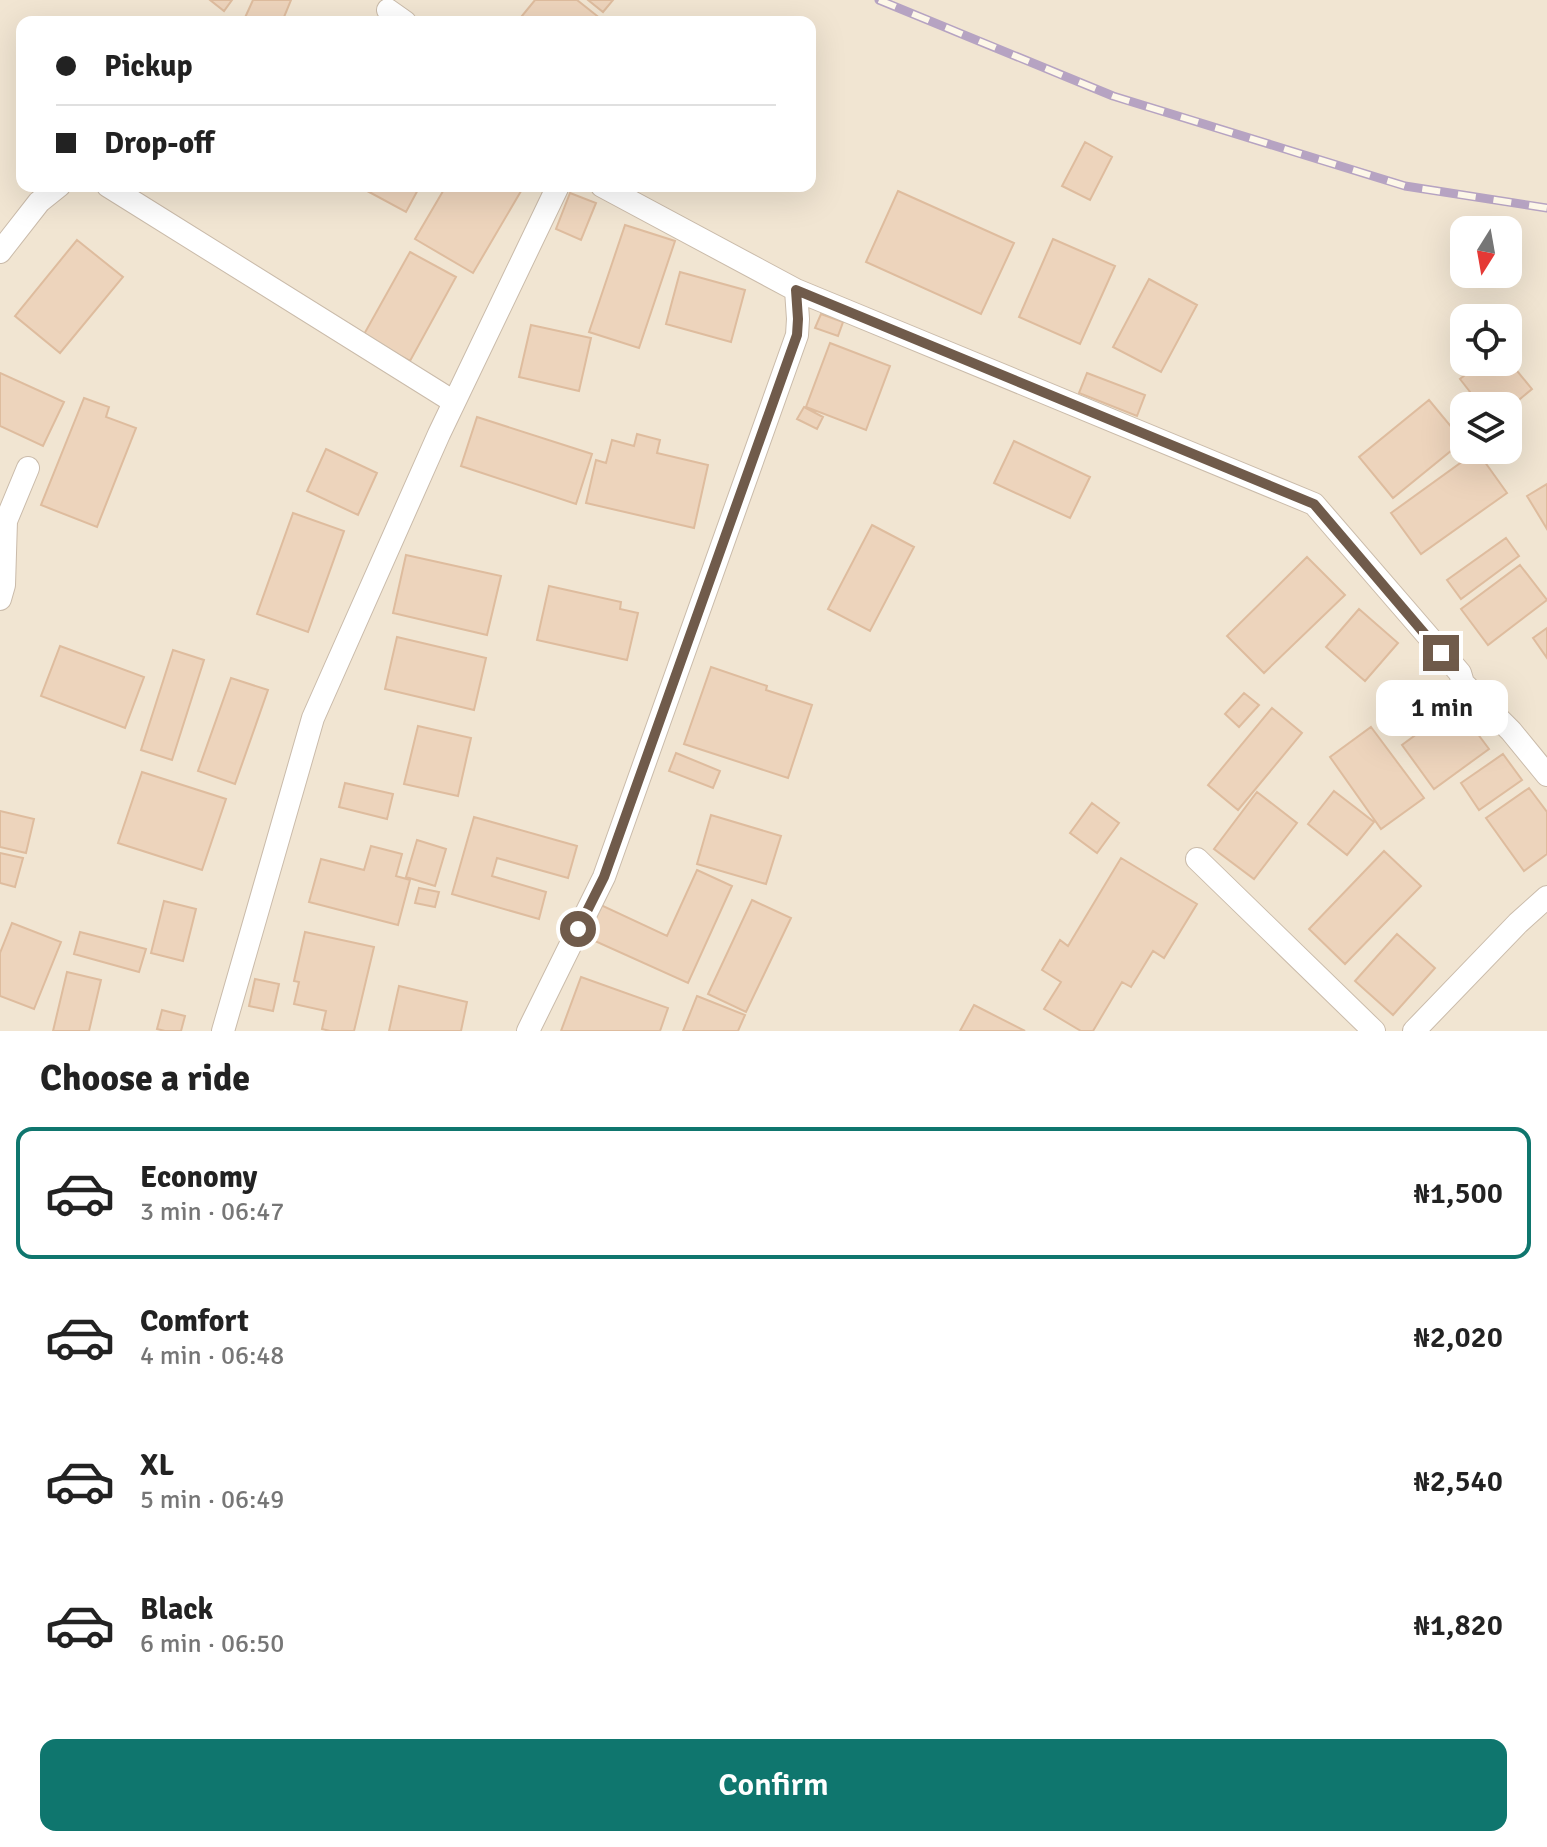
<!DOCTYPE html>
<meta charset="utf-8">
<style>
:root{--surface:#fff;--page:#f6f6f6;--text:#222;--muted:#767676;--line:#e0e0e0;--accent:#0f766e}
body{margin:0;font-family:Signika,sans-serif;background:var(--page);color:var(--text);height:100vh;display:flex;flex-direction:column;font-size:30px;white-space:nowrap}
*{box-sizing:border-box;margin:0}
p{font-size:26px;color:var(--muted)}
.icon{flex:none;width:44px;height:44px;fill:none;stroke:currentColor;stroke-width:2;stroke-linecap:round;stroke-linejoin:round}
.map{position:relative;height:1031px;overflow:hidden}
.side{display:flex;flex-direction:column;background:var(--surface);flex:1}
.side>*{flex:none}
.guide{position:absolute;left:16px;top:16px;width:800px;height:176px;border-radius:16px;box-shadow:0 8px 32px #0002;display:grid;align-content:center;height:176px;padding:0 40px;background:var(--surface)}
.needle{width:52px;rotate:191deg}
.controls{position:absolute;left:1450px;top:216px;display:grid;gap:16px}
.controls a{display:grid;place-items:center;width:72px;height:72px;border-radius:16px;background:var(--surface);box-shadow:0 8px 32px #0002;font-size:40px}
.end{position:absolute;width:36px;height:36px;margin:-18px;border:10px solid #705b4b;background:#fff;box-shadow:0 0 0 4px #fff}
.from{border-radius:50%}
.bubble{position:absolute;height:56px;border-radius:16px;background:var(--surface);box-shadow:0 8px 32px #0002;font-size:26px;font-weight:600;line-height:56px;text-align:center}
.guide b{display:flex;align-items:center;gap:28px;height:76px;font-size:30px}
.guide b+b{border-top:2px solid var(--line)}
.guide i{width:20px;height:20px;background:var(--text)}
ul{padding:0;list-style:none}
li{display:flex;align-items:center;gap:24px;height:132px;margin:0 16px 12px;padding:0 24px;border:4px solid transparent;border-radius:16px}
li div{flex:1}
li b{display:block;font-size:30px}
li em{font-style:normal;font-weight:600}
li.current{border-color:var(--accent)}
li>.icon{width:72px;height:72px;stroke-width:1.5}
h2{padding:0 40px;font-size:36px;line-height:96px}
.button{display:flex;gap:16px;margin-top:auto;padding:16px 40px}
.button a{flex:1;height:92px;border-radius:16px;background:var(--accent);color:#fff;font-size:32px;font-weight:600;line-height:92px;text-align:center}
.map>svg:first-child{display:block}
.residential{fill:#f1e5d2;fill-rule:evenodd}
.building{fill:#edd4bc;stroke:#debc9e;stroke-width:2}
.lines{fill:none;stroke-linecap:round;stroke-linejoin:round}
.street-casing{stroke:#cabbaa;stroke-width:24}
.street{stroke:#fff;stroke-width:22}
.rail-casing{stroke:#b6a3c2;stroke-width:9}
.rail{stroke:#fdf7e8;stroke-width:6;stroke-dasharray:18;stroke-linecap:butt}
.route{stroke:#705b4b;stroke-width:10}
</style>
<div class="map">
<svg width="1547" height="1031" viewBox="0 0 1547 1031">
<rect width="100%" height="100%" fill="#faf3e3"/>
<path class="residential" d="M0,0H1547V1031H0ZM22,22H810V186H22ZM1464,230H1508V274H1464ZM1464,318H1508V362H1464ZM1464,406H1508V450H1464Z"/>
<path class="building" d="M210,0H232L224,11Z
M253,0H291L282,22H243Z
M535,0H577L601,19L598,22H517Z
M588,0H613L603,12Z
M1085,142L1112,157L1090,200L1062,186Z
M358,186H420L406,212Z
M446,186H524L473,273L415,239Z
M898,191L1014,243L981,314L866,262Z
M570,193L596,203L581,240L556,229Z
M625,225L675,241L639,348L589,332Z
M1053,239L1115,266L1080,344L1019,317Z
M77,240L123,277L60,353L15,316Z
M410,252L456,277L410,361L363,336Z
M680,272L745,290L731,342L666,324Z
M1149,279L1197,305L1161,372L1113,347Z
M821,314L843,322L838,336L815,328Z
M531,325L591,338L579,391L519,377Z
M830,343L890,366L866,430L806,407Z
M1508,360L1532,389L1508,409V406H1481L1460,379L1481,362H1508Z
M0,373L64,402L43,446L0,426Z
M1087,373L1145,395L1137,416L1079,393Z
M84,398L109,407L106,417L136,428L97,527L41,505Z
M1429,400L1463,441L1393,498L1359,457Z
M804,407L823,417L817,429L797,419Z
M477,417L592,454L576,504L461,466Z
M637,434L660,440L657,453L708,465L694,528L586,503L596,460L606,463L612,440L634,446Z
M1014,441L1090,477L1070,518L994,483Z
M326,449L377,473L358,515L307,491Z
M1477,451L1507,493L1421,554L1391,513Z
M1547,484V529L1527,496Z
M293,513L344,531L308,632L257,614Z
M872,525L914,547L870,631L828,609Z
M1506,538L1519,556L1461,599L1447,580Z
M406,555L501,576L487,635L393,613Z
M1307,557L1345,595L1264,673L1227,636Z
M1520,565L1547,600L1488,645L1461,609Z
M549,586L621,602L620,609L638,613L627,660L537,640Z
M1359,609L1398,643L1365,681L1326,647Z
M1547,628V658L1533,638Z
M397,637L486,658L474,710L385,689Z
M60,646L144,677L125,728L41,696Z
M173,650L204,660L172,760L141,750Z
M711,667L767,686L766,690L812,705L788,778L684,744Z
M231,678L268,690L235,784L198,771Z
M1244,693L1259,705L1239,727L1225,714Z
M1456,705L1489,749L1434,789L1402,745Z
M1272,708L1302,733L1238,810L1208,785Z
M418,726L471,738L458,796L404,784Z
M1371,727L1424,798L1381,829L1330,757Z
M676,753L720,771L713,788L669,771Z
M1503,754L1522,780L1479,810L1461,783Z
M142,772L226,799L202,870L118,843Z
M345,783L393,794L387,819L339,807Z
M1529,788L1547,812V854L1524,871L1486,818Z
M1334,791L1374,822L1347,855L1308,824Z
M1257,792L1297,823L1254,879L1214,849Z
M1092,803L1119,823L1097,853L1070,833Z
M0,811L34,819L26,853L0,847Z
M711,815L781,836L766,884L697,864Z
M474,817L577,846L568,878L497,858L492,876L546,892L539,919L452,894Z
M417,840L446,849L435,886L406,877Z
M371,846L402,854L396,876L410,880L398,925L309,902L321,859L364,870Z
M1384,851L1421,886L1345,964L1309,929Z
M0,853L23,858L15,887L0,883Z
M1121,858L1197,904L1164,958L1153,951L1131,987L1122,982L1093,1031H1081L1044,1009L1061,982L1042,970L1060,940L1068,946Z
M697,870L732,886L688,983L586,937L601,905L667,936Z
M419,888L439,892L435,907L415,903Z
M752,900L791,918L746,1012L708,994Z
M164,901L196,909L183,961L151,953Z
M12,923L61,942L34,1009L0,996V953Z
M80,932L146,949L139,972L74,954Z
M305,932L374,947L354,1031H330L322,1029L326,1011L294,1004L299,982L294,981Z
M1397,934L1435,968L1393,1015L1355,981Z
M67,972L101,980L89,1031H53Z
M581,977L668,1008L660,1031H561Z
M255,979L279,984L273,1011L249,1006Z
M399,986L467,1002L461,1031H389Z
M697,996L745,1015L738,1031H683Z
M974,1005L1025,1031H960Z
M162,1010L185,1016L181,1031H165L157,1029Z"/>
<g class="lines">
<defs>
<path id="street" d="M388,10L405,22
M108,186L454,402
M0,252L39,202L59,186
M796,290L1314,504L1460,673L1463,683L1511,731L1547,775
M0,599L4,585L6,521L28,468
M1197,859L1374,1031
M223,1031L313,718L439,434L558,186
M528,1031L604,877L797,335L798,319L796,290L602,186
M1414,1031L1518,923L1547,897"/>
</defs>
<use href="#street" class="street-casing"/>
<use href="#street" class="street"/>
<defs>
<path id="rail" d="M879,0L1113,96L1405,186L1547,208"/>
</defs>
<use href="#rail" class="rail-casing"/>
<use href="#rail" class="rail"/>
</g>
<g class="lines">
<path class="route" d="M578,929L604,877L797,335L798,319L796,290L1314,504L1441,653"/>
</g>
</svg>
<div class="controls">
<a><svg class="needle" viewBox="-14 -14 28 28"><path d="M0-13l5 13h-10z" fill="#e53935"/><path d="M0 13l5-13h-10z" fill="#767676"/></svg></a>
<a><svg class="icon" aria-label="locate" viewBox="0 0 24 24"><circle cx="12" cy="12" r="6"/><path d="M12 2v4M12 18v4M2 12h4M18 12h4"/></svg></a>
<a><svg class="icon" aria-label="layers" viewBox="0 0 24 24"><path d="M12 4l9 5-9 5-9-5zM3 14l9 5 9-5"/></svg></a>
</div>
<i class="end from" style="left:578px;top:929px"></i>
<i class="end" style="left:1441px;top:653px"></i>
<div class="bubble" style="left:1376px;top:680px;width:132px">1 min</div>
<div class="guide">
<b><i class="from"></i>Pickup</b>
<b><i></i>Drop-off</b>
</div>
</div>
<section class="side">
<h2>Choose a ride</h2>
<ul>
<li class="current"><svg class="icon" aria-label="car" viewBox="0 0 24 24"><path d="M5 17H2v-5l4-1 3-4h7l3 4 3 1v5h-3M9 17h6M6 11h13"/><circle cx="7" cy="17" r="2"/><circle cx="17" cy="17" r="2"/></svg><div><b>Economy</b><p>3 min · 06:47</p></div><em>₦1,500</em></li>
<li><svg class="icon" aria-label="car" viewBox="0 0 24 24"><path d="M5 17H2v-5l4-1 3-4h7l3 4 3 1v5h-3M9 17h6M6 11h13"/><circle cx="7" cy="17" r="2"/><circle cx="17" cy="17" r="2"/></svg><div><b>Comfort</b><p>4 min · 06:48</p></div><em>₦2,020</em></li>
<li><svg class="icon" aria-label="car" viewBox="0 0 24 24"><path d="M5 17H2v-5l4-1 3-4h7l3 4 3 1v5h-3M9 17h6M6 11h13"/><circle cx="7" cy="17" r="2"/><circle cx="17" cy="17" r="2"/></svg><div><b>XL</b><p>5 min · 06:49</p></div><em>₦2,540</em></li>
<li><svg class="icon" aria-label="car" viewBox="0 0 24 24"><path d="M5 17H2v-5l4-1 3-4h7l3 4 3 1v5h-3M9 17h6M6 11h13"/><circle cx="7" cy="17" r="2"/><circle cx="17" cy="17" r="2"/></svg><div><b>Black</b><p>6 min · 06:50</p></div><em>₦1,820</em></li>
</ul>
<div class="button"><a>Confirm</a></div>
</section>
